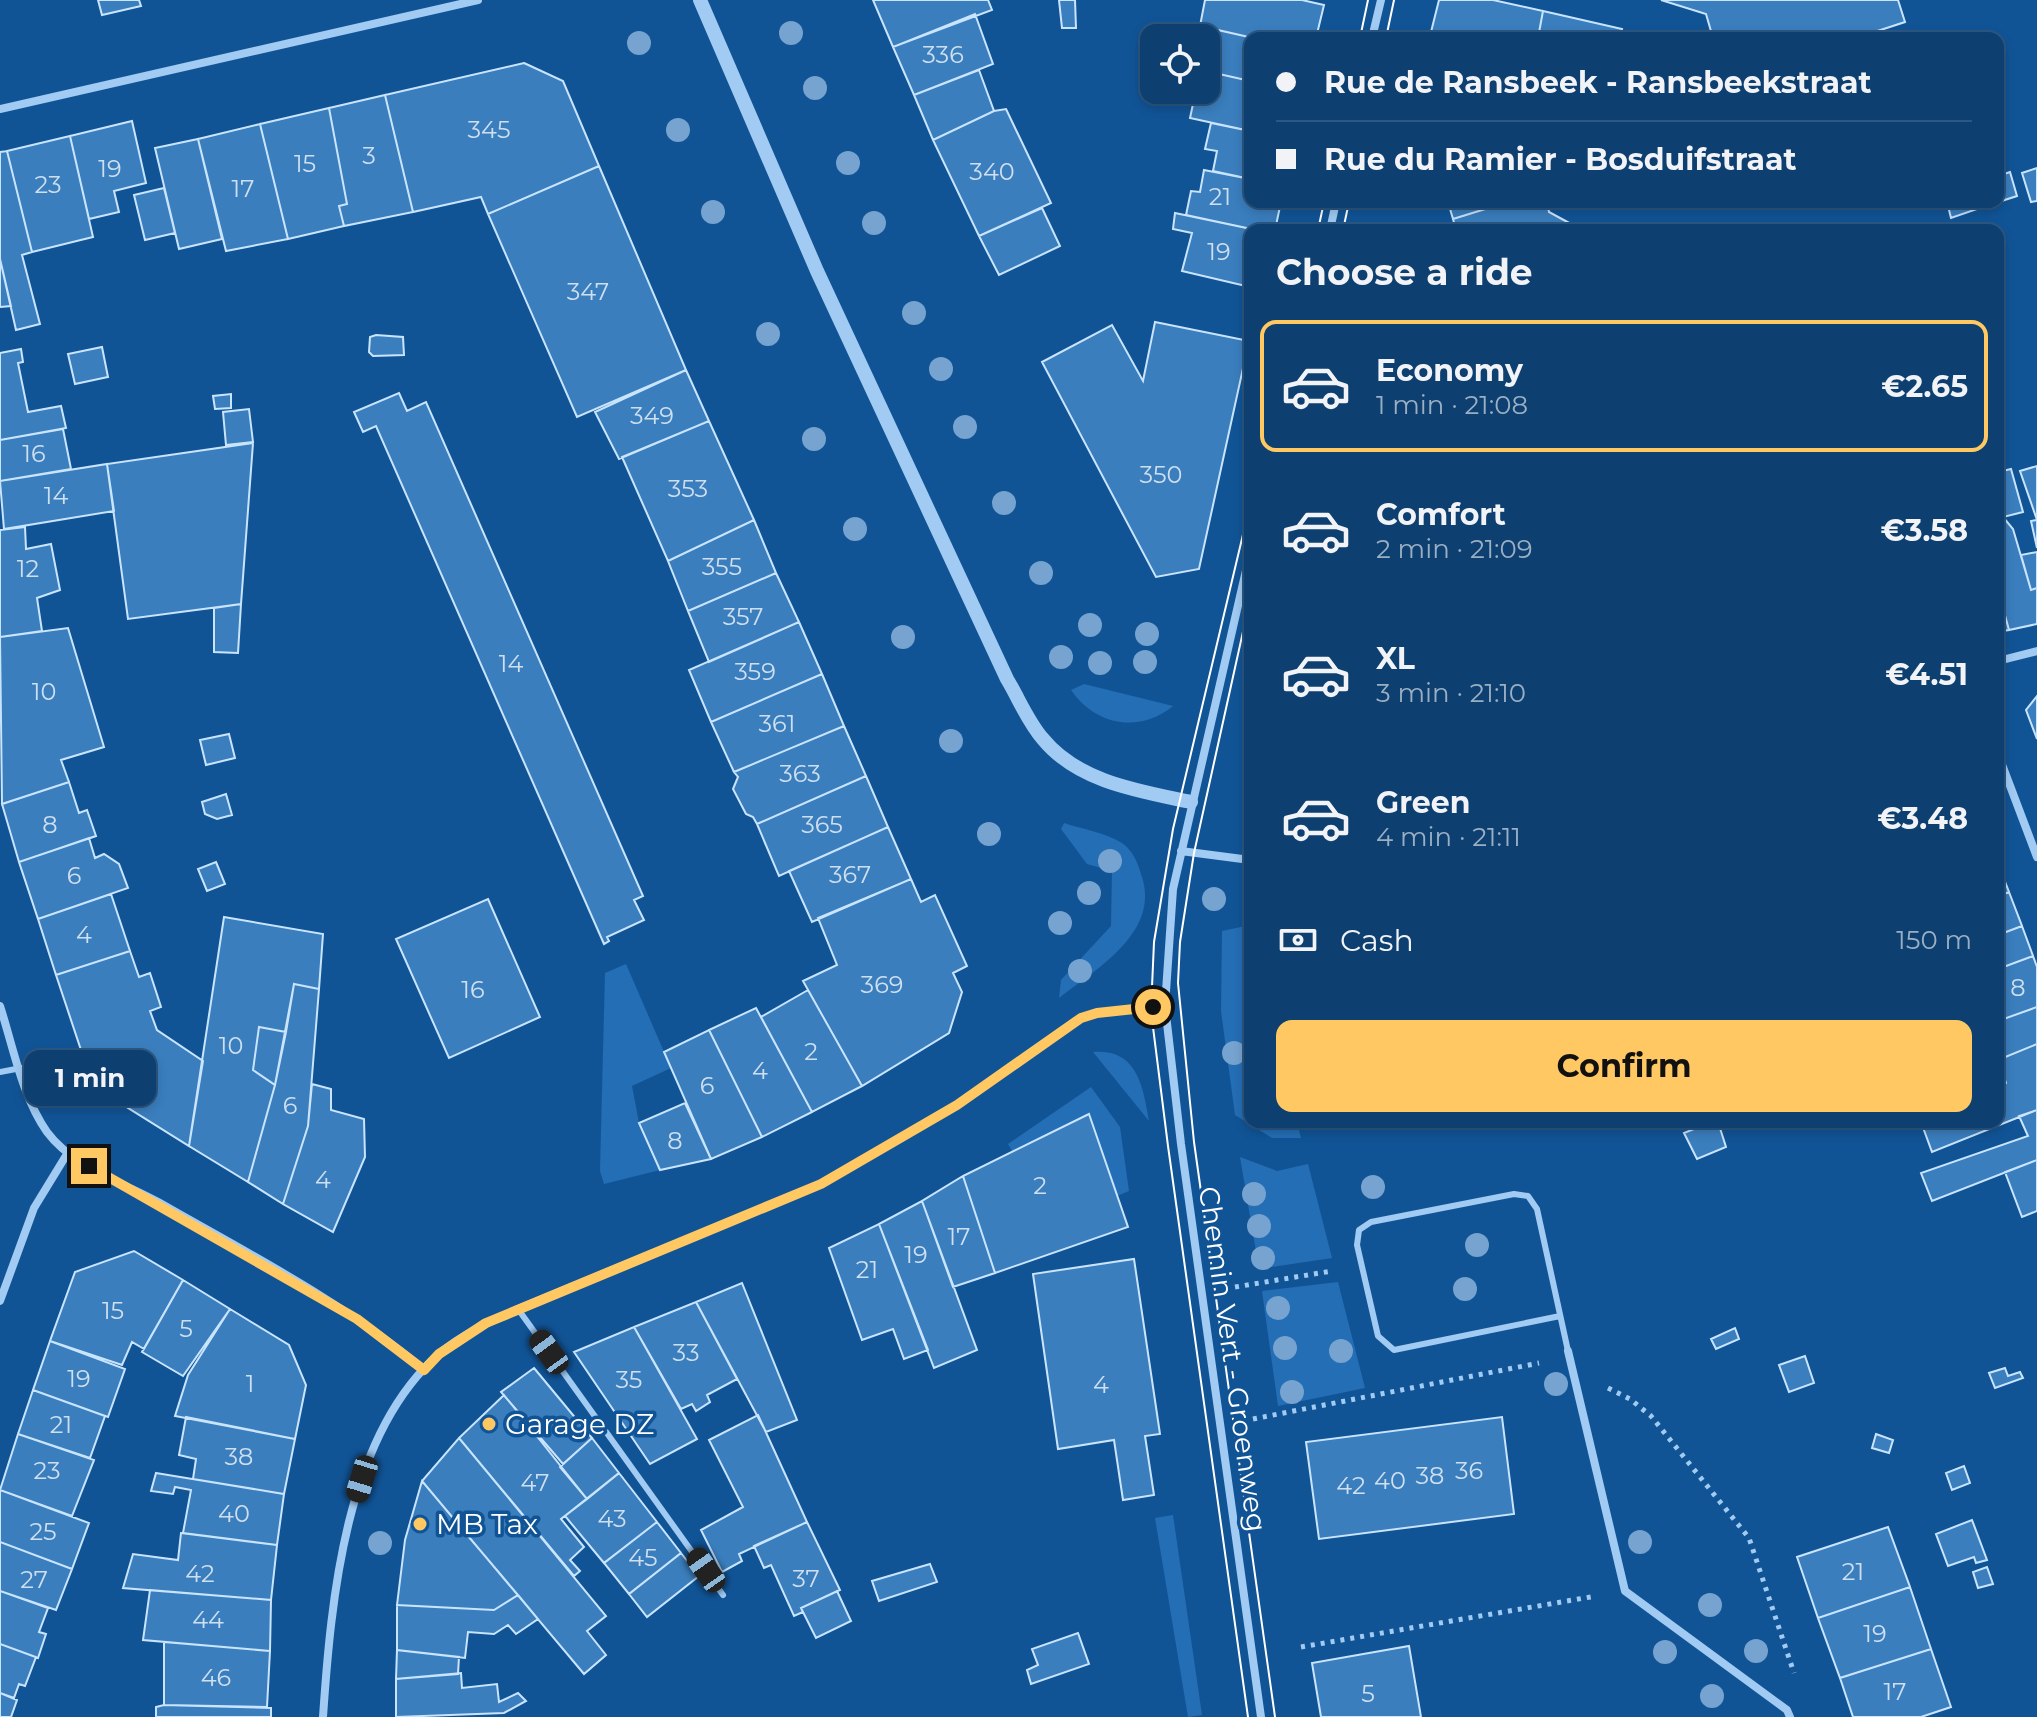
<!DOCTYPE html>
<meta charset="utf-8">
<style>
:root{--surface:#0d3f70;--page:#164675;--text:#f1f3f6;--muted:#9aafc3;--line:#2d5883;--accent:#ffc863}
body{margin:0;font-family:Montserrat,sans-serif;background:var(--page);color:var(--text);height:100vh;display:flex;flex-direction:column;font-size:30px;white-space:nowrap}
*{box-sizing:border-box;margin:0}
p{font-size:26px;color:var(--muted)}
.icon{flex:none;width:44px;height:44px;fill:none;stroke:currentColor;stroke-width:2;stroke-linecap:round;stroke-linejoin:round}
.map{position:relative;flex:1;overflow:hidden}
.side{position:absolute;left:1244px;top:224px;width:760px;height:904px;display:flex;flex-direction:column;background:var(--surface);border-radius:16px;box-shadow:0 4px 12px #0003,0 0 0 2px var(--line)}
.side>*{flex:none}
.banner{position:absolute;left:1244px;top:32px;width:760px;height:176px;border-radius:16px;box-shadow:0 4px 12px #0003,0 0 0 2px var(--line);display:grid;align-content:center;height:176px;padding:0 32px;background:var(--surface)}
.buttons{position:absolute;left:1140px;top:24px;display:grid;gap:16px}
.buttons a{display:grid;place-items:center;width:80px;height:80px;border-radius:16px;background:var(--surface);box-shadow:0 4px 12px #0003,0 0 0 2px var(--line);font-size:40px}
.end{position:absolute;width:36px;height:36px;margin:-18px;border:10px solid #ffc863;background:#111;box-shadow:0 0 0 4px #111}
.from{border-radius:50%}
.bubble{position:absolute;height:56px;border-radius:16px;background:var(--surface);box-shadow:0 4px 12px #0003,0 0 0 2px var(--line);font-size:26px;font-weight:700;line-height:56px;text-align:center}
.car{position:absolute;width:24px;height:48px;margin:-24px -12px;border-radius:10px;box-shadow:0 0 6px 2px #0007;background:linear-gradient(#222 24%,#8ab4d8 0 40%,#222 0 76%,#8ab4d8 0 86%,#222 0)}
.banner b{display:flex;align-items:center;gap:28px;height:76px;font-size:30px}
.banner b+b{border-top:2px solid var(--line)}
.banner i{width:20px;height:20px;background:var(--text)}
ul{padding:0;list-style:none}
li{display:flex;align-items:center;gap:24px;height:132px;margin:0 16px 12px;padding:0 16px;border:4px solid transparent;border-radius:16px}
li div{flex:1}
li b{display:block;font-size:30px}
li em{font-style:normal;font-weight:700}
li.on{border-color:var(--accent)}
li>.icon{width:72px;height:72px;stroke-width:1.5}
h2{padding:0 32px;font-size:36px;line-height:96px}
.pay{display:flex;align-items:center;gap:20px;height:88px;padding:0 32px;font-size:30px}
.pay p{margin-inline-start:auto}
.action{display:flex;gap:16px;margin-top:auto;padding:16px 32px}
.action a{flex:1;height:92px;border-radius:16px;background:var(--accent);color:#111;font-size:32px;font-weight:700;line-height:92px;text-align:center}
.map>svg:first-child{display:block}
.green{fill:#246eb5}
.building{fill:#3a7ebe;stroke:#c9e4fd;stroke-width:2}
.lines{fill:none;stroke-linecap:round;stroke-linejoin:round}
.path{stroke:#a1cbf3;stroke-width:5;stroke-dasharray:4 6;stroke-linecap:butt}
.service{stroke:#a1cbf3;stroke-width:6}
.minor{stroke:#a1cbf3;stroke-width:8}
.tertiary{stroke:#a1cbf3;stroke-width:14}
.tram{stroke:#fff;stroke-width:2}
.tree{fill:#76a3cf}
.route{stroke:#ffc863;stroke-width:10}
.poi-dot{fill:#ffc863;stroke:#115496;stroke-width:3}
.labels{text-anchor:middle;stroke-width:7;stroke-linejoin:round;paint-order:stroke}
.number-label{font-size:24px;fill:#cedfef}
.street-label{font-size:28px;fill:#fff;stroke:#115496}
.poi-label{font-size:28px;fill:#fff;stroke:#115496;text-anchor:start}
</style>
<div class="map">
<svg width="2037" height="1717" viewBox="0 0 2037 1717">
<rect width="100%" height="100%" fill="#115496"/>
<path class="green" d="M1084,684L1173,706C1139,734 1095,725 1071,690Z
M1064,823C1082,829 1106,833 1122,843C1133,851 1137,861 1141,874C1162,932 1096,969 1059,998L1061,980L1111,926L1112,871L1087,864L1061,829Z
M1250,925V1122H1297L1301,1138H1272L1235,1115L1221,1011L1222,931Z
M626,964L671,1068L632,1086L639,1123L660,1170L604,1184L600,1171L605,973Z
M1093,1052C1137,1048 1143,1086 1149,1121Z
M1091,1087L1120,1127L1129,1191L1117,1196L1089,1114L1012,1151L1008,1144Z
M1240,1157L1277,1171L1308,1164L1332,1258L1259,1269Z
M1338,1282L1365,1388L1278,1406L1262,1291Z
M1173,1515L1202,1715L1188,1717L1155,1518Z"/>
<path class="building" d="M98,0H139L141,6L102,15Z
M873,0H988L992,10L893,47Z
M1059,0H1075L1076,28H1062Z
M1205,0H1302L1324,5L1316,38H1253L1200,26Z
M1439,0H1493L1543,11L1538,38L1430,36Z
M1661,0H1898L1905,22L1856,38H1713L1706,14Z
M1543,11L1622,29L1620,38H1538Z
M975,14L993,64L914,95L893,47Z
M1205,27L1253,38H1250V81L1206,71Z
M524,63L563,81L599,166L488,214L481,197L413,212L385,95Z
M979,70L994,111L933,140L914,95Z
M1206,71L1250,81V131L1190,118L1196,90H1206Z
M385,95L413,212L344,226L339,206L347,204L329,108Z
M329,108L347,204L339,206L344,226L288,239L260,124Z
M1006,109L1051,203L979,236L933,140L994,111Z
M132,121L146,183L114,191L119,212L89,219L70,136Z
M1211,123L1250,131V179L1213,171L1217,151L1205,149Z
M260,124L288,239L226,251L198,139Z
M70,136L93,237L32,252L7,151Z
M198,139L222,239L179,249L155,148Z
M7,151L32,252L22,255L40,324L16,330L0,259V152Z
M599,166L686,370L577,417L488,214Z
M2037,168V201L2031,202L2022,173Z
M1204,170L1250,179V202H1281L1275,230H1256L1186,215L1191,191L1200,192Z
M2010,172L2017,196L1983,207L1981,202H1998V176Z
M164,188L175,233L145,240L134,195Z
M1448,202H1508L1453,219Z
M1508,202H1547L1549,212L1573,225L1574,230H1456L1453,219Z
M1947,202H1981L1983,207L1951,218Z
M1042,208L1060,246L999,275L979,236Z
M1175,213L1256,230H1250V287L1182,271L1192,233L1173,229Z
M0,259L11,306L0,307Z
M1155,322L1249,341L1199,569L1156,577L1042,362L1112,325L1143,381Z
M376,335L403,337L404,355L373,356L369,352L370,337Z
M102,347L108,377L75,384L68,354Z
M21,349L23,362L18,363L28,412L61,406L66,428L0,440V353Z
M686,370L709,421L619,459L595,412Z
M399,393L407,411L426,402L643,896L634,900L644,920L607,937L609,941L604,944L376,426L363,432L354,412Z
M231,394V408L215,409L213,396Z
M249,409L253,442L226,445L223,412Z
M709,421L754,520L668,561L622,457Z
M63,429L71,469L0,481V440Z
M253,443L241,604L128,619L107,464Z
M107,464L114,511L4,529L0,481Z
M2037,466V548L2031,521L2037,520L2020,471Z
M2011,469L2023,512L2003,517L2013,529L2031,590L2037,588V624L2009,630L1998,590V472Z
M754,520L776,573L688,611L668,561Z
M25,527L26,549L51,544L60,590L37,598L42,631L0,637V530Z
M2037,552V588L2031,590L2021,555Z
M776,573L799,622L709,662L688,611Z
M1998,590L2009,630L1998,632Z
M241,604L238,653L214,652V608Z
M799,622L822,674L711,722L689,670Z
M68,628L104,747L61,760L69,782L2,804L0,637Z
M822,674L844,726L734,772L711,722Z
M2037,696V739L2026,710Z
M844,726L866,776L757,824L753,817L746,814L733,789L738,777L734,772Z
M229,734L235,758L206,765L200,740Z
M866,776L888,827L779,876L757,824Z
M69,782L79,813L87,810L96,836L19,862L2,804Z
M226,794L232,815L217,819L205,814L202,802Z
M888,827L911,879L812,922L789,871Z
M89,838L95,858L104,854L119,864L128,888L38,919L19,862Z
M216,862L225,884L207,891L198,869Z
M1998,864L2009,892L1998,896Z
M911,879L921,902L935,895L967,966L953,973L962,992L949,1033L862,1086L803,981L837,965L818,918Z
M2009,892L2022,926L1998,935V896Z
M111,894L130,951L56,975L38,919Z
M488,899L540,1017L449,1058L396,939Z
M224,917L323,934L319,989L294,984L286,1032L259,1027L253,1070L275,1085L248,1182L189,1146Z
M2022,926L2033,956L1998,969V935Z
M130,951L139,977L150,973L161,1007L150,1011L157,1030L203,1061L189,1146L93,1086L56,975Z
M2033,956L2037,967V1007L1998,1021V969Z
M294,984L319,989L308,1126L283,1204L248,1182L275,1085Z
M808,990L862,1086L812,1112L761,1017Z
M2037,1007V1044L1998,1060V1021Z
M756,1008L812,1112L762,1137L709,1030Z
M259,1027L286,1032L275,1085L253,1070Z
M709,1030L762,1137L711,1159L664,1052Z
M2037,1044V1110L1932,1152L1921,1122H1998V1086L2006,1083L1998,1060Z
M312,1084L331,1089V1110L364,1119L365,1157L333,1232L283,1204L308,1126Z
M685,1103L711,1159L660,1170L639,1123Z
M2037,1110V1160L1932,1201L1921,1173L2028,1136L2019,1116Z
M1089,1114L1128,1227L995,1273L963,1176Z
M1711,1122H1718L1726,1147L1697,1159L1684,1133Z
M2037,1160V1211L2022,1217L2005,1172Z
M963,1176L995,1273L953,1287L922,1201Z
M922,1201L977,1350L934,1368L879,1224Z
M879,1224L928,1350L904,1359L893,1329L862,1340L829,1248Z
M134,1251L183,1280L144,1349L132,1342L122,1365L50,1341L75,1272Z
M1134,1259L1160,1434L1145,1436L1154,1495L1123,1500L1114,1440L1058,1449L1033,1274Z
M183,1280L230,1309L183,1376L142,1352Z
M742,1283L797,1420L766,1432L696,1302Z
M696,1302L737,1379L707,1395L710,1402L696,1411L692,1404L681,1409L634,1327Z
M230,1309L289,1345L306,1385L295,1439L175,1416L188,1375Z
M634,1327L697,1439L650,1464L574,1352Z
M1735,1328L1739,1339L1716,1349L1711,1339Z
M50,1341L125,1369L108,1417L33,1390Z
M1805,1356L1814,1383L1789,1392L1779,1365Z
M534,1368L592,1438L563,1464L501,1392Z
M2005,1368L2008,1376L2020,1372L2023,1378L1995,1388L1989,1373Z
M33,1390L105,1416L90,1458L18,1434Z
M504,1395L587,1499L561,1519L584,1547L570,1560L580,1571L574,1576L459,1438Z
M758,1415L807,1522L739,1554L742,1561L722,1572L701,1530L743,1507L709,1440Z
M186,1417L295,1439L284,1494L193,1479L196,1459L179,1455Z
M1502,1417L1514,1514L1319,1539L1306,1442Z
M18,1434L94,1460L72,1516L0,1490Z
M1876,1434L1893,1440L1889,1453L1872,1448Z
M459,1438L606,1616L587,1631L606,1655L584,1674L422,1481Z
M592,1438L619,1473L587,1499L560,1467Z
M1964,1466L1970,1483L1952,1490L1946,1473Z
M156,1473L284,1494L277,1545L183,1533L191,1490L175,1487L173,1494L151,1491Z
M619,1473L657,1522L604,1563L565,1516Z
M422,1481L468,1536L518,1595L494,1610L397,1605L405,1540Z
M0,1490L89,1523L72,1569L0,1542Z
M1972,1520L1987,1560L1976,1563L1974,1557L1948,1566L1936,1534Z
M657,1522L681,1553L629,1594L604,1563Z
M807,1522L840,1590L801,1608L803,1612L794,1616L771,1565L764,1568L754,1546Z
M1888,1527L1910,1587L1818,1618L1797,1557Z
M181,1533L277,1545L271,1600L123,1588L133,1554L178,1560Z
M0,1542L72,1569L56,1610L0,1591Z
M681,1553L699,1576L647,1617L629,1594Z
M930,1564L937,1582L879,1601L872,1581Z
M1987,1567L1993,1584L1978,1588L1973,1572Z
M1910,1587L1931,1649L1840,1678L1818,1618Z
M150,1590L271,1600L270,1651L143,1640Z
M0,1591L48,1608L39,1632L46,1634L38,1658L0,1644Z
M837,1591L851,1621L816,1638L801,1608Z
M518,1595L538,1619L516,1634L508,1625L494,1634L468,1632L465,1658L397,1650V1605L494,1610Z
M1078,1633L1089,1664L1031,1684L1027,1670L1038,1665L1032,1649Z
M164,1642L270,1651L267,1707L164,1705Z
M0,1644L36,1657L25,1686L19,1684L14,1698L0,1693Z
M1409,1646L1421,1717H1321L1312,1663Z
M1931,1649L1951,1707L1921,1717H1853L1840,1678Z
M397,1650L459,1657L458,1674L396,1679Z
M461,1673L462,1688L497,1684L499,1702L518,1693L526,1701L504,1713L396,1717V1679Z
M0,1693L17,1700L11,1717H0Z
M164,1705L271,1708V1717H156V1707Z"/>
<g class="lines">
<path class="path" d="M1235,1287L1332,1271
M1608,1388L1630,1399L1651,1416L1749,1538L1794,1673
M1253,1419L1539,1363
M1301,1647L1596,1596"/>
<path class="service" d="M0,1072L21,1068
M518,1309L723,1595
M1560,1316L1394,1350L1378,1336L1357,1245L1359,1230L1371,1222L1514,1194L1528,1196L1537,1209L1568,1351"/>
<path class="minor" d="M1372,38L1381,0
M0,109L478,0
M1330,230L1336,202
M1250,553L1173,889L1165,1006L1181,1144L1261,1717
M1998,661L2037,651
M1998,754L2037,857
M1181,851L1250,860
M0,1006C13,1046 22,1097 47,1132C73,1167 122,1182 160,1203C249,1254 345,1303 424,1370
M0,1301L34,1208L67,1154
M1568,1351L1625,1591L1787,1710L1790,1717
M323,1717C331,1601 345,1436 439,1354C462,1334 491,1321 518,1309L821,1184L957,1105L1081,1018L1097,1013L1165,1006"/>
<path class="tertiary" d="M700,0L817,271L1007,679C1019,699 1028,722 1043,739C1078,782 1139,791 1191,802"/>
<path class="tram" d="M1360,38L1368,0
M1386,38L1394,0
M1318,230L1324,202
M1343,230L1349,202
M1250,600L1194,853L1180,942L1178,983L1194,1142L1275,1717
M1248,1717L1168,1146L1153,1027L1152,987L1154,942L1173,829L1250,505"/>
</g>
<g class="tree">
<circle cx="791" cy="33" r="12"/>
<circle cx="639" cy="43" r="12"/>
<circle cx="815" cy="88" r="12"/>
<circle cx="678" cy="130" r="12"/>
<circle cx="848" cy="163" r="12"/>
<circle cx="713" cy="212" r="12"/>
<circle cx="874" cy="223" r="12"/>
<circle cx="914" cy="313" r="12"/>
<circle cx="768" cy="334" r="12"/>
<circle cx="941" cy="369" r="12"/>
<circle cx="965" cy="427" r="12"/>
<circle cx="814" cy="439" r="12"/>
<circle cx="1004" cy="503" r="12"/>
<circle cx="855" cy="529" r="12"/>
<circle cx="1041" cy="573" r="12"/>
<circle cx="1090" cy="625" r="12"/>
<circle cx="1147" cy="634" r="12"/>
<circle cx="903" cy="637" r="12"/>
<circle cx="1061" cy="657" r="12"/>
<circle cx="1145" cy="662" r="12"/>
<circle cx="1100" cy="663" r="12"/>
<circle cx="951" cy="741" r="12"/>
<circle cx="989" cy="834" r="12"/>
<circle cx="1110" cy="861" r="12"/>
<circle cx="1089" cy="893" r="12"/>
<circle cx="1214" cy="899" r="12"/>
<circle cx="1060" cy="923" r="12"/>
<circle cx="1080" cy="971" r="12"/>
<circle cx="1234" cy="1053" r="12"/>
<circle cx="1373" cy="1187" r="12"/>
<circle cx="1254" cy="1194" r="12"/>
<circle cx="1259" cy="1226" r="12"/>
<circle cx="1477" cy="1245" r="12"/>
<circle cx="1263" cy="1258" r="12"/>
<circle cx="1465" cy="1289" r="12"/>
<circle cx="1278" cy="1308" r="12"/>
<circle cx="1285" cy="1348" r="12"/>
<circle cx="1341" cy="1351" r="12"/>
<circle cx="1556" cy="1384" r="12"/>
<circle cx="1292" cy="1392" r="12"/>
<circle cx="1640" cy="1542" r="12"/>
<circle cx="380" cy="1543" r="12"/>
<circle cx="1710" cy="1605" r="12"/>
<circle cx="1756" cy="1651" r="12"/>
<circle cx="1665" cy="1652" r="12"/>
<circle cx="1712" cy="1696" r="12"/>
</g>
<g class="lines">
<path class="route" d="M89,1166L357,1319L424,1370L439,1354L486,1323L821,1184L957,1105L1081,1018L1097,1013L1153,1007"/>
</g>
<g class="poi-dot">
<circle cx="489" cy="1424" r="8"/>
<circle cx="420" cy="1524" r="8"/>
</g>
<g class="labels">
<g class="number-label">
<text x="943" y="63">336</text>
<text x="489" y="138">345</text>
<text x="369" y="164">3</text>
<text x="305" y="172">15</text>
<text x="110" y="177">19</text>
<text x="992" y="180">340</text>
<text x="48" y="193">23</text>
<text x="243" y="197">17</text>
<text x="1220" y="205">21</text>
<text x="1219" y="260">19</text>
<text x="588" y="300">347</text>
<text x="652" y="424">349</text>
<text x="34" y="462">16</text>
<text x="1161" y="483">350</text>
<text x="688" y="497">353</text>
<text x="56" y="504">14</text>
<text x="722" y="575">355</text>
<text x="28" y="577">12</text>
<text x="743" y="625">357</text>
<text x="511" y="672">14</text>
<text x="755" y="680">359</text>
<text x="44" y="700">10</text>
<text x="777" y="732">361</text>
<text x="800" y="782">363</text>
<text x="50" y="833">8</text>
<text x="822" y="833">365</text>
<text x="850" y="883">367</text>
<text x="74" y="884">6</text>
<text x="84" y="943">4</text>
<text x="882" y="993">369</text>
<text x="2018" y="996">8</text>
<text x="473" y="998">16</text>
<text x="231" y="1054">10</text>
<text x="811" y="1060">2</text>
<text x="760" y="1079">4</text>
<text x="707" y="1094">6</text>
<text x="290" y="1114">6</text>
<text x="675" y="1149">8</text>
<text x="323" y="1188">4</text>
<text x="1040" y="1194">2</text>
<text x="959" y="1245">17</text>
<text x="916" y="1263">19</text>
<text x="867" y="1278">21</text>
<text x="113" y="1319">15</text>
<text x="186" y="1337">5</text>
<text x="686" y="1361">33</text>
<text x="79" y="1387">19</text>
<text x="629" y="1388">35</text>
<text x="250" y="1392">1</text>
<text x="1101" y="1393">4</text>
<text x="61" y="1433">21</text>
<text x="239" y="1465">38</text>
<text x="47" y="1479">23</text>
<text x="1469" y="1479">36</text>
<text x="1430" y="1484">38</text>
<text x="1390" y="1489">40</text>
<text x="535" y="1491">47</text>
<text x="1351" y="1494">42</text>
<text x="234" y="1522">40</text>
<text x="612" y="1527">43</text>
<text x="43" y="1540">25</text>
<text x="643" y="1566">45</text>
<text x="1853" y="1580">21</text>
<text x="200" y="1582">42</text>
<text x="806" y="1587">37</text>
<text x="34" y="1588">27</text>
<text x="208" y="1628">44</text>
<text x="1875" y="1642">19</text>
<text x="216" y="1686">46</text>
<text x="1895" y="1700">17</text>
<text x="1368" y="1702">5</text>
</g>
<g class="street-label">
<text transform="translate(1233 1359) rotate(82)" y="10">Chemin Vert - Groenweg</text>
</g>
<g class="poi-label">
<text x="505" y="1434">Garage DZ</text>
<text x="436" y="1534">MB Tax</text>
</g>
</g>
</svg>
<div class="buttons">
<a><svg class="icon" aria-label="locate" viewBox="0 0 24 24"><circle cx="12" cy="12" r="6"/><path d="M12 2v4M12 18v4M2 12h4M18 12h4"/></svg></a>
</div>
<i class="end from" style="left:1153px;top:1007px"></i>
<i class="end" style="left:89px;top:1166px"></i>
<div class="bubble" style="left:24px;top:1050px;width:132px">1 min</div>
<i class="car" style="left:549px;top:1352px;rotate:324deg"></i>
<i class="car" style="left:362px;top:1479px;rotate:197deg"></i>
<i class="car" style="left:706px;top:1570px;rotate:325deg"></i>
<div class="banner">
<b><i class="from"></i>Rue de Ransbeek - Ransbeekstraat</b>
<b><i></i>Rue du Ramier - Bosduifstraat</b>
</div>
<section class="side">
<h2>Choose a ride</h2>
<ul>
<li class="on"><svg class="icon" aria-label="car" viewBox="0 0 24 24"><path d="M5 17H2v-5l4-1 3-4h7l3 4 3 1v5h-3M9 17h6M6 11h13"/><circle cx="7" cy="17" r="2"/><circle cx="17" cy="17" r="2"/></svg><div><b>Economy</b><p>1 min · 21:08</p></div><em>€2.65</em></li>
<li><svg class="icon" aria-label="car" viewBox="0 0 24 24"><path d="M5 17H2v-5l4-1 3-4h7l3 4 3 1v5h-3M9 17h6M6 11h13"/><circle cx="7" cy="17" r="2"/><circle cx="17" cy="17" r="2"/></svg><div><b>Comfort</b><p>2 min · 21:09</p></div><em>€3.58</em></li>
<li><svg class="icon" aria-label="car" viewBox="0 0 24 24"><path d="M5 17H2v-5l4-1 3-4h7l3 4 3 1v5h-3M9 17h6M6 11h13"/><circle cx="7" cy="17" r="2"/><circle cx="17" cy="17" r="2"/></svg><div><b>XL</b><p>3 min · 21:10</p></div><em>€4.51</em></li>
<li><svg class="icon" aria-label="car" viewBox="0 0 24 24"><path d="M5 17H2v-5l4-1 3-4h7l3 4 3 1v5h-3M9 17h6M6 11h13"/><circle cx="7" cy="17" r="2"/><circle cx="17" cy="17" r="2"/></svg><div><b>Green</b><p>4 min · 21:11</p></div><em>€3.48</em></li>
</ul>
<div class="pay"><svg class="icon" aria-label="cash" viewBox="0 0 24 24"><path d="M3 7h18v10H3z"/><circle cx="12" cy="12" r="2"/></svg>Cash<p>150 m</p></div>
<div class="action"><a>Confirm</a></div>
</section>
</div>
